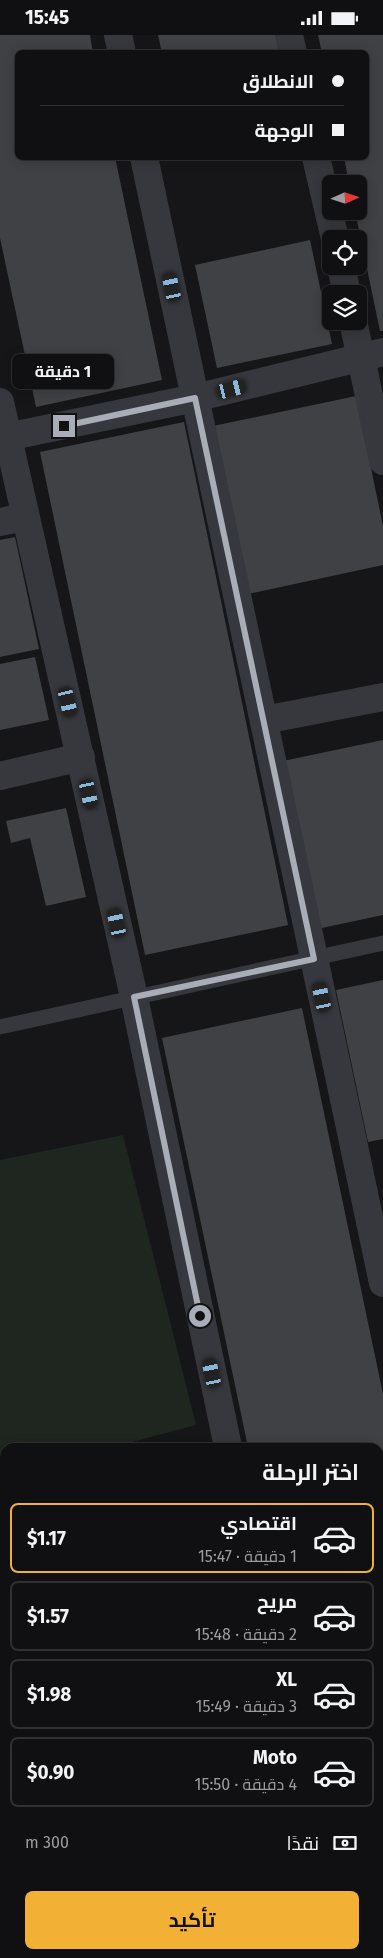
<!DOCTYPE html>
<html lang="ar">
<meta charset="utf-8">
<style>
:root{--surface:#101012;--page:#1e1e20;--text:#f1f3f6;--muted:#9c9d9f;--line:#303032;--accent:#f2b134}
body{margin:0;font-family:"Fira Sans",Cairo,sans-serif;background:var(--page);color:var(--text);direction:rtl;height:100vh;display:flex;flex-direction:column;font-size:19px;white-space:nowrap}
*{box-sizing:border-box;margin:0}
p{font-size:16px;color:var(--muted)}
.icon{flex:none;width:28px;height:28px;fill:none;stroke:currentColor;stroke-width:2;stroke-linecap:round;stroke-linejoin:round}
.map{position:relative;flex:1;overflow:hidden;direction:ltr}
.details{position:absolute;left:0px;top:1408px;width:384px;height:516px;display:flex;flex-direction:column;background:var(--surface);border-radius:15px 15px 0 0;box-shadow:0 2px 12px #0003,0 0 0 1px var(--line);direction:rtl}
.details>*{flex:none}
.top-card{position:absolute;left:15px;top:15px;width:354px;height:110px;border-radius:8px;box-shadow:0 2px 12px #0003,0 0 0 1px var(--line);direction:rtl;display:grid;align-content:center;height:110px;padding:0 25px;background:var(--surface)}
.needle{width:32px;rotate:87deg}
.fabs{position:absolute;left:322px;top:140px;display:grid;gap:10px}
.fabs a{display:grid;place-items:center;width:45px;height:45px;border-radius:8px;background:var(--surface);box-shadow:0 2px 12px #0003,0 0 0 1px var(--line);font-size:25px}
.end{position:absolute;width:22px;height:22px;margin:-11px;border:6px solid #a8adb8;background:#111;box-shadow:0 0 0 2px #111}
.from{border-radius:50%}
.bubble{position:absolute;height:35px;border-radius:8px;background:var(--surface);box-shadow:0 2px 12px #0003,0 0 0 1px var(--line);font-size:16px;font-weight:700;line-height:35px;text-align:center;direction:rtl}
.car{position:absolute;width:15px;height:30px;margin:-15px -8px;border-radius:6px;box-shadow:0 0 4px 1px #0007;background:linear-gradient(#222 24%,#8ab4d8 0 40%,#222 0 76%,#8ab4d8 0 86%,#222 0)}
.top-card b{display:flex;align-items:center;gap:18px;height:48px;font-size:19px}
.top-card b+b{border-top:1px solid var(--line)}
.top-card i{width:12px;height:12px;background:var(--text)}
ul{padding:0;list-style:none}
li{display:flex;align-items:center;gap:15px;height:70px;margin:0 10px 8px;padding:0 15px;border:2px solid var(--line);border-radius:8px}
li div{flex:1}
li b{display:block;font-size:19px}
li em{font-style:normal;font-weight:700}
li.on{border-color:var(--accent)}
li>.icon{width:45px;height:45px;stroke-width:1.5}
h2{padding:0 25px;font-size:22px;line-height:60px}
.pay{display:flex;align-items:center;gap:12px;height:55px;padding:0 25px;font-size:19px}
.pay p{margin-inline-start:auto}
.cta{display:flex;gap:10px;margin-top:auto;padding:10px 25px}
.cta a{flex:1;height:58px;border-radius:8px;background:var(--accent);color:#111;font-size:20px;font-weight:700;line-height:58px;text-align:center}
.status{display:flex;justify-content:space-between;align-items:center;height:35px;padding:0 25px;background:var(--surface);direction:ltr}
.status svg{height:14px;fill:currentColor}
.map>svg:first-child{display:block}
.green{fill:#1e261f}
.building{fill:#404145}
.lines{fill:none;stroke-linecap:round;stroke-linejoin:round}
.service{stroke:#37383d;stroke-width:15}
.minor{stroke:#37383d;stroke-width:28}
.route{stroke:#a8adb8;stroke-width:6}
</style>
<div class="status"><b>15:45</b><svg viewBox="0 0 49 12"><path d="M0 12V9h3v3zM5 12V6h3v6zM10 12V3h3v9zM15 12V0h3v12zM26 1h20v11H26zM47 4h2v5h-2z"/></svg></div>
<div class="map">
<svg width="383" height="1923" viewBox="0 0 383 1923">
<rect width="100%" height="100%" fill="#161618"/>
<path class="green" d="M123,1100L196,1390L113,1412H5V1441L0,1442V1125Z"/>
<path class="building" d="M0,0H90L93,18H18V122H115L162,345L36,372L0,203Z
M158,0H277L281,17L162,18Z
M318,0H383V296H380L355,176H359V149H349L344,122H366V18H322Z
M310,205L332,309L217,333L195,230Z
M356,361L383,491V530L248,559L213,391Z
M184,387L288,890L145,920L40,417Z
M15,502L39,614L0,622V505Z
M35,622L49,685L0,695V629Z
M383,705V880L317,894L283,726Z
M66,773L86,862L46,871L30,803L11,808L6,786Z
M383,945V1104L368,1107L336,955Z
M302,973L383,1359V1486L379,1487V1412H248L162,1003Z
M379,1518H383V1923H357L356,1919H379Z
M5,1891V1919H51L52,1923H0V1892Z
M68,1919H128L129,1923H69Z
M181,1919H317L318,1923H175L174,1920Z"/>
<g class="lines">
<path class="service" d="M0,992L383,908"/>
<path class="minor" d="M118,0L122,18
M289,0L293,18
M144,122L383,1248
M316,122L335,204
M341,231L347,259
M353,286L383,426
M0,367L134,962L228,1412
M7,402L195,363L383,317
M0,487L25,482
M264,685L383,662
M0,741L81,722
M0,1473L5,1472
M379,1503L383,1502
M148,1919L149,1923
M347,1919L348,1923"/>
</g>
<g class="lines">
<path class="route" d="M64,391L195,363L314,924L134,962L200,1281"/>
</g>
</svg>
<div class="fabs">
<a><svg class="needle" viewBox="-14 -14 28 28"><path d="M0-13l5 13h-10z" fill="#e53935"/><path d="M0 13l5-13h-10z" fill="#9c9d9f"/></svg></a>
<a><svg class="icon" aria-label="locate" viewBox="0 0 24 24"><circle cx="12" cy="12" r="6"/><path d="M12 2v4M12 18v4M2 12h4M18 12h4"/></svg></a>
<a><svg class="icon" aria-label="layers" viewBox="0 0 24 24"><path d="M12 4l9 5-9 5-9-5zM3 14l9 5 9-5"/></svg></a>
</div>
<i class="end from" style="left:200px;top:1281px"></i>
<i class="end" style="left:64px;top:391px"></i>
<div class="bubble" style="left:12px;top:319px;width:102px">1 دقيقة</div>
<i class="car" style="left:172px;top:252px;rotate:348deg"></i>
<i class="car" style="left:232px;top:354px;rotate:76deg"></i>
<i class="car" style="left:68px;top:667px;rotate:167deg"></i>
<i class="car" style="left:89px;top:759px;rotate:168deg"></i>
<i class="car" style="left:117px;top:888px;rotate:348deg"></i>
<i class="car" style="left:322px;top:962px;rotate:348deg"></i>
<i class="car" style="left:212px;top:1338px;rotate:348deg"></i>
<div class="top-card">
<b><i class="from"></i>الانطلاق</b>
<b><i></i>الوجهة</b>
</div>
<section class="details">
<h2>اختر الرحلة</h2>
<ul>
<li class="on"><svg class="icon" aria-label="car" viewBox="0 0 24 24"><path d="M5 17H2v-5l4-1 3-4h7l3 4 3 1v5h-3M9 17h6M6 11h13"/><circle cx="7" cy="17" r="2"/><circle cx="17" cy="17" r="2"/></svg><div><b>اقتصادي</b><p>1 دقيقة · 15:47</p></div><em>$1.17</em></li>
<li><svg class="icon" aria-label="car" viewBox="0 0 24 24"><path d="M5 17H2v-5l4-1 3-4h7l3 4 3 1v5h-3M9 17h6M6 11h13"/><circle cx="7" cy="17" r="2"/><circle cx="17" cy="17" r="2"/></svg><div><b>مريح</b><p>2 دقيقة · 15:48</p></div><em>$1.57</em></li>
<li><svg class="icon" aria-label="car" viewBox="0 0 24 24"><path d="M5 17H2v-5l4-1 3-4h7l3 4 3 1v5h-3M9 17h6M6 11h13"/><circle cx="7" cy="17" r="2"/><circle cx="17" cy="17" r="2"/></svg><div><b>XL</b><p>3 دقيقة · 15:49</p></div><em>$1.98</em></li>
<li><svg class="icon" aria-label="car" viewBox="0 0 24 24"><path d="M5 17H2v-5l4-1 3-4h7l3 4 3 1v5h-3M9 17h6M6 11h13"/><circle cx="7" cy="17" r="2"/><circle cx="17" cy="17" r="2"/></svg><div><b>Moto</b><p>4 دقيقة · 15:50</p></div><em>$0.90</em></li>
</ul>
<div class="pay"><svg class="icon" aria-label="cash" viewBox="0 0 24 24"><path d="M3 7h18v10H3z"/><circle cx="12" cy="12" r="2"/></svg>نقدًا<p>300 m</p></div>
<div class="cta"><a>تأكيد</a></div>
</section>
</div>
